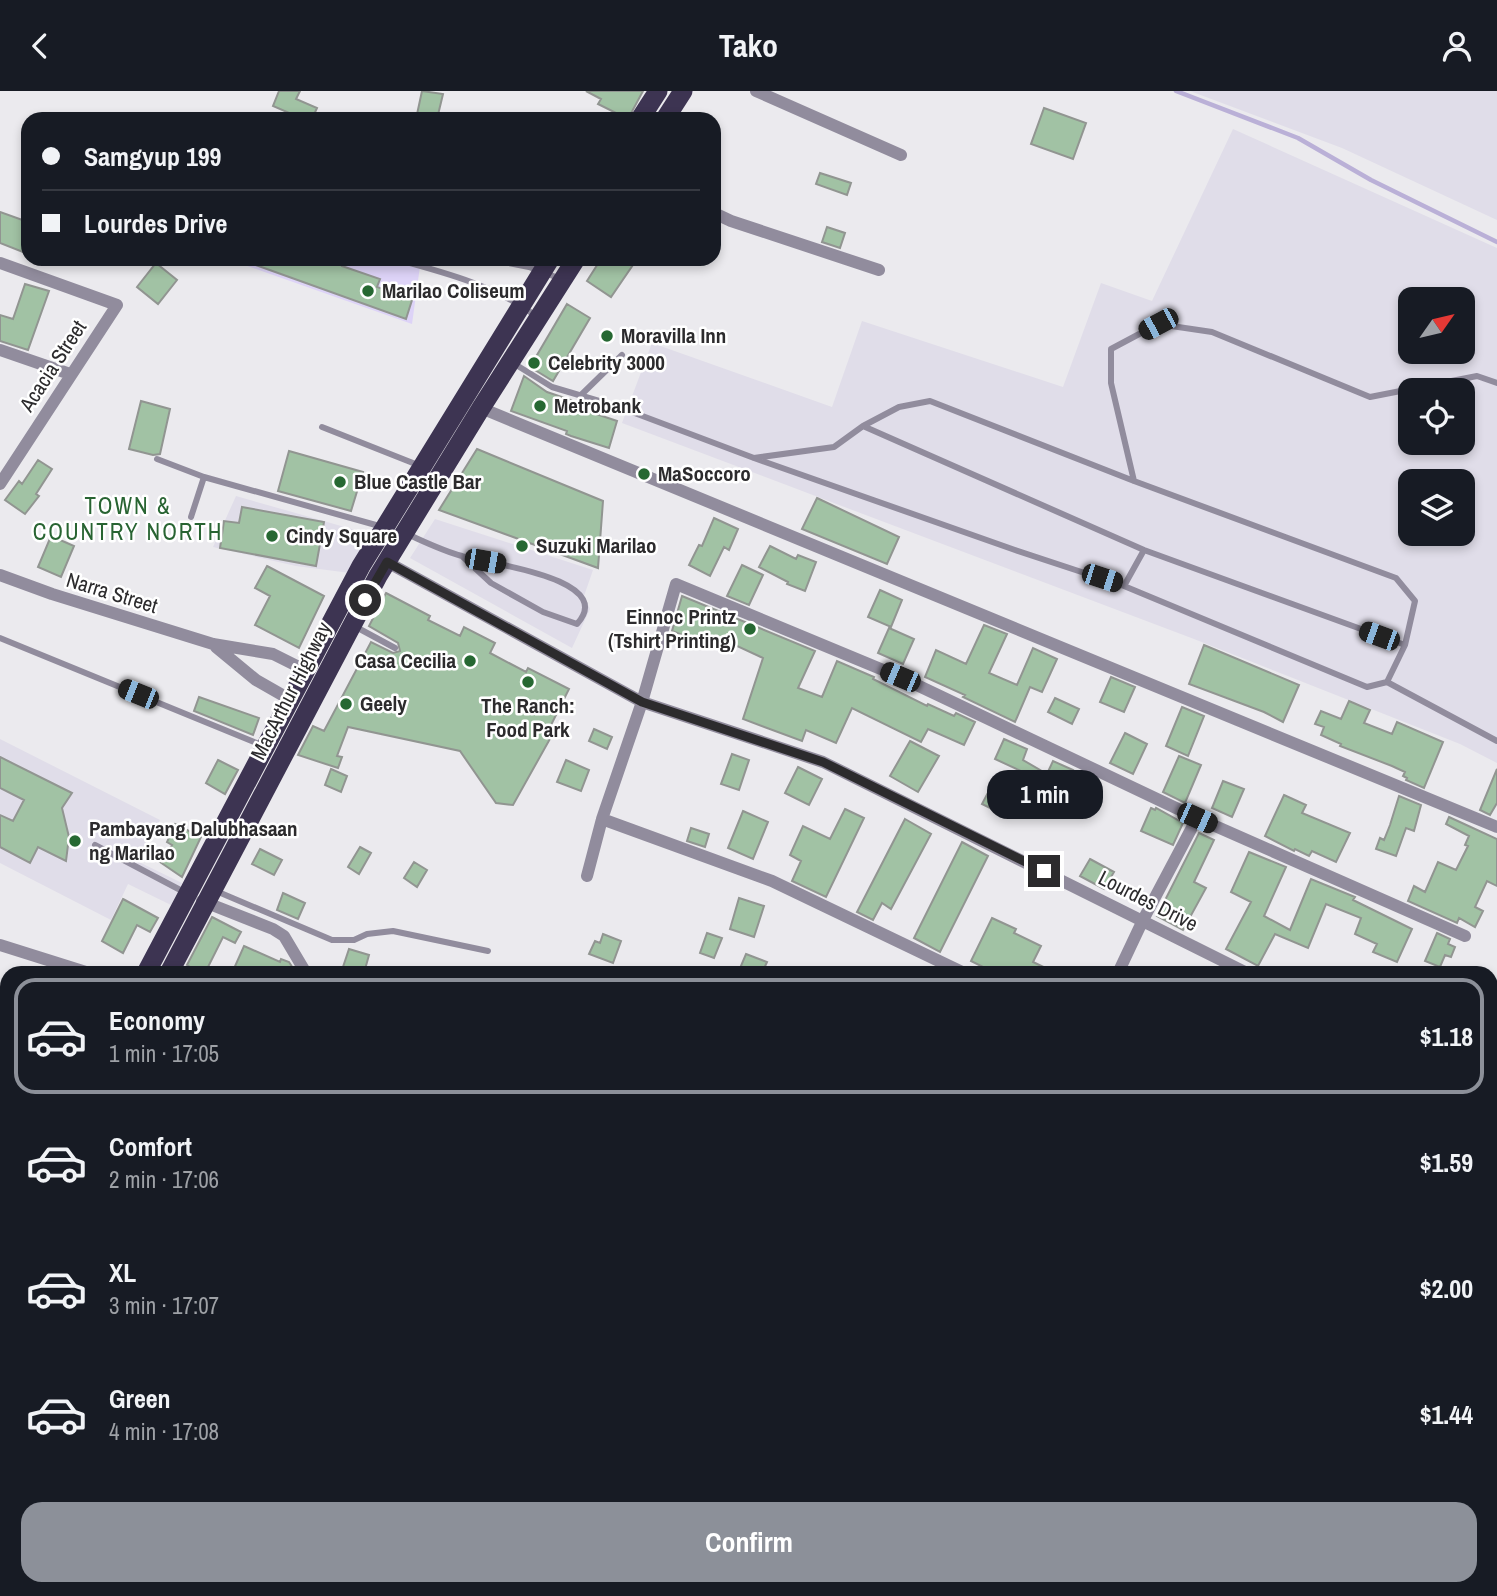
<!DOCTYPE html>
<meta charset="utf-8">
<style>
:root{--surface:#171b24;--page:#20242c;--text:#f1f3f6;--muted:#9ea1a6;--line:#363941;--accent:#8c9099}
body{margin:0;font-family:"Archivo Narrow",sans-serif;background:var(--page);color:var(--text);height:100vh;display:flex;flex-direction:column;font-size:26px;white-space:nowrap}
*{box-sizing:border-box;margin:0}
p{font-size:23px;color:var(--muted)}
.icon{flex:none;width:38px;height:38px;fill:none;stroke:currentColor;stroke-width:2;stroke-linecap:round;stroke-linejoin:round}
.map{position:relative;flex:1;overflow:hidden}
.drawer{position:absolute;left:0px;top:875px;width:1498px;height:630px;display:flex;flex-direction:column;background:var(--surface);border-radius:21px 21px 0 0;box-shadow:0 4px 10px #0003}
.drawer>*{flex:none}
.guide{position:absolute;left:21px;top:21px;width:700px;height:154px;border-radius:21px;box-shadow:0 4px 10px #0003;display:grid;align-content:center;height:154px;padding:0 21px;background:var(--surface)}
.needle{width:46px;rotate:56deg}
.buttons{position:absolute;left:1398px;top:196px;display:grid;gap:14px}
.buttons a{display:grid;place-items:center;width:77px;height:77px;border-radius:14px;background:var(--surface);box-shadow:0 4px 10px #0003;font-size:35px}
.end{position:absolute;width:32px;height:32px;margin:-16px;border:9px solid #2c2b2d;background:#fff;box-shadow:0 0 0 4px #fff}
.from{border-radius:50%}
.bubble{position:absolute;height:49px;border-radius:21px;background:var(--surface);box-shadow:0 4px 10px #0003;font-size:23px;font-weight:700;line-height:49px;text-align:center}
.car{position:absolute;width:21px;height:42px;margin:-21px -10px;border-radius:9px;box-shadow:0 0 5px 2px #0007;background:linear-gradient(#222 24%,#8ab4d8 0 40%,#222 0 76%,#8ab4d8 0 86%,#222 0)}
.guide b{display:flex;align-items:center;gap:24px;height:66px;font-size:26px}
.guide b+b{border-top:2px solid var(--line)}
.guide i{width:18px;height:18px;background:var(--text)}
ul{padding:12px 0 0;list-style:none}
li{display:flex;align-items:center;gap:21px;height:116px;margin:0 14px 10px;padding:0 7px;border:4px solid transparent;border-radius:21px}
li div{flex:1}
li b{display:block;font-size:26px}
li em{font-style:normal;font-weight:700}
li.current{border-color:var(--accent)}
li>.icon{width:63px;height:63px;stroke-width:1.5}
.action{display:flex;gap:14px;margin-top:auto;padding:14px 21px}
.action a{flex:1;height:80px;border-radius:21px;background:var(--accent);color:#fff;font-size:28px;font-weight:700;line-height:80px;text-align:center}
header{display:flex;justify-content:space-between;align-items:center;height:91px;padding:0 21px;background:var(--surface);font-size:32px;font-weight:700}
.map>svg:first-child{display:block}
.built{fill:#e0dde9;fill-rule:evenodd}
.green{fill:#ddd3f7}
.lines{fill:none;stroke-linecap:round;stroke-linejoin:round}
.stream{stroke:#bab0d7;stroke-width:4.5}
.building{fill:#a1c2a4;stroke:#919591;stroke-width:2}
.service{stroke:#918c9d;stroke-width:6}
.minor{stroke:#918c9d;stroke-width:12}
.trunk{stroke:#3d3452;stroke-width:19}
.route{stroke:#2c2b2d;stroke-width:9}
.poi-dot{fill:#266832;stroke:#fff;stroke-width:2.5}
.labels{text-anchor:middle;stroke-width:5;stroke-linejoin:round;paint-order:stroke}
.poi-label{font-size:21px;font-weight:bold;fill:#2c2b2d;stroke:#fff;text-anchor:start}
.street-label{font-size:21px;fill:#2c2b2d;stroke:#fff}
.neighbourhood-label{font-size:23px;letter-spacing:2px;fill:#286432;stroke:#fff}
</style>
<header><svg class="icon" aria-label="back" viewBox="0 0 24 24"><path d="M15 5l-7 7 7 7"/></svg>Tako<svg class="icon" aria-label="person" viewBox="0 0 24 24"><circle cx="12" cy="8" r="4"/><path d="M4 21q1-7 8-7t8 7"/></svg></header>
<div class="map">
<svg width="1497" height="1505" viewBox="0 0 1497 1505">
<rect width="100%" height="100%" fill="#ebeaee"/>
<path class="built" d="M1190,0H1497V129L1342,57Z
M1233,38L1497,157V672L1460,653L1194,548L622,332L652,252L832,316L862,230L1063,296L1101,192L1152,210ZM1410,208H1463V261H1410ZM1410,299H1463V352H1410ZM1410,390H1463V443H1410Z
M236,405L369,443L350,482L296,475L213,456Z
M435,428L593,479L584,505L590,518L572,557L410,467Z
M0,648L160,729L139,771L182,792L171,814L128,793L111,829L0,772Z"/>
<path class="green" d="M228,168H421L412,233Z
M1491,1069L1497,1072V1505H1165L1169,1498H1491Z"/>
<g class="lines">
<path class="stream" d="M1176,0L1298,47L1371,89L1497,151"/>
</g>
<path class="building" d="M279,0H300L296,8L317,17L312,28H303L273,15Z
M422,0L443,3L437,28H416Z
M586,0H643L628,28L598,13L601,8Z
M1044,17L1086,32L1073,68L1031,53Z
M820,82L851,92L847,104L816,93Z
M0,121L28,131V163L0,152Z
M827,136L845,142L840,157L822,151Z
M239,168H344L342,175L380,188L377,196L412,209L406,228Z
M601,168H637L611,206L587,190Z
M156,172L177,189L158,213L137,196Z
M25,193L49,200L28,259L0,250V224L13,228Z
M567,213L590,227L553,290L530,276Z
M524,285L547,301L571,309L569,314L617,330L609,357L571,345L566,343L567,340L511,320Z
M141,310L170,318L160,363L153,364L129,358Z
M477,358L603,410L598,477L439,419Z
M289,360L363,381L351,420L278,400Z
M38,369L52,378L36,403L39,405L25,423L5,409L19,390L22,393Z
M817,407L899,446L887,473L802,438Z
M242,416L324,431L316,475L220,457L224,430L239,432Z
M714,427L738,438L729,459L724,456L710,485L689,474L699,454L702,455Z
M51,445L74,455L61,486L38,476Z
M770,455L796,468L798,464L816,471L805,500L787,493L788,491L759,476Z
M742,474L763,484L749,514L727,505Z
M267,475L324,505L299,557L255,534L270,505L255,497Z
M880,499L902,509L891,536L868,526Z
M386,502L430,525L428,529L460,545L464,536L495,552L490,562L526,581L528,577L569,598L546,644L551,646L513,714L496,712L460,660L348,636L337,665L342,666L338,677L298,664L313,635L324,640L371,551L393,562L400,560L398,552L369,535Z
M682,505L815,560L798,597L822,606L837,570L874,586L873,588L927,615L928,613L954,625L956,622L975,631L964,654L928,638L921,651L852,617L836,652L806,639L802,650L743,628L763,567L733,553L731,558L703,545L700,551L672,540Z
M984,534L1007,543L989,582L1017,594L1033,557L1057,568L1042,601L1030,596L1015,631L963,606L965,604L925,586L936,559L966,573Z
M889,537L914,548L903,573L878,562Z
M1204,554L1299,594L1283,631L1264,621L1189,593Z
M1111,586L1135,596L1124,621L1100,611Z
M199,606L259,627L253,644L194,620Z
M1055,607L1079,618L1072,633L1048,621Z
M1349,610L1370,619L1364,632L1392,643L1397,631L1443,651L1424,697L1406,689L1407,687L1403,685L1405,681L1392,675L1340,655L1341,653L1321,644L1324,636L1315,633L1321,620L1341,628Z
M1182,616L1204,625L1188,665L1166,655Z
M594,638L612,646L607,658L589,650Z
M1125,642L1147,653L1133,683L1110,672Z
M1004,648L1027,658L1023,669L1047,683L1053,670L1073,679L1067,691L1094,703L1083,726L1037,706L1040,698L1019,687L1023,681L995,668Z
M910,650L939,665L918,701L890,685Z
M732,663L749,669L739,699L721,693Z
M1179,665L1201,674L1185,712L1163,701Z
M0,666L72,702L62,717L69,746L66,770L38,756L30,772L0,756V724L13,730L24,709L0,697Z
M218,669L238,679L225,703L206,692Z
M566,669L589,679L581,700L557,691Z
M798,676L822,688L809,714L785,702Z
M331,678L347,685L341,701L325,694Z
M1497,678V712L1490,724L1480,719Z
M1223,690L1244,698L1232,726L1212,717Z
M993,692L1005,698L994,719L982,713Z
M1284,704L1306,714L1302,722L1350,742L1336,771L1312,760L1309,765L1295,758L1294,760L1265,745Z
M1399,705L1421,714L1414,740L1406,737L1396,765L1376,758L1380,747L1384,749L1390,734Z
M1151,717L1155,719L1156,717L1183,732L1173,754L1141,740Z
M845,718L864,727L826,806L792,790L801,770L790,764L803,735L830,748Z
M743,720L768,731L753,768L728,757Z
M1449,726L1497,748V795L1487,790L1475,816L1483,820L1475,836L1459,827L1457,832L1408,810L1414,795L1425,801L1438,771L1456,779L1468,755L1465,754L1469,745L1446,733Z
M905,728L931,743L891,818L882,812L873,829L857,821Z
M175,733L201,746L182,786L160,771L172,754L167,751Z
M691,737L709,743L705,756L687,750Z
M1199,742L1214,749L1194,791L1206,797L1183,839L1157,825Z
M962,751L988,765L940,861L914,847Z
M360,756L371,762L359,783L348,776Z
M260,758L282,769L274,784L252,773Z
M1249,761L1286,776L1264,825L1290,839L1311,788L1355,806L1353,809L1412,838L1397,871L1373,861L1377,853L1355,843L1361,827L1326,813L1308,857L1275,843L1258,875L1226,858L1251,811L1231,801Z
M1090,768L1114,781L1104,798L1080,785Z
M414,771L427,779L417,796L404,787Z
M283,802L305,812L298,828L277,819Z
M739,807L764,815L754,846L730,838Z
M123,808L158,827L150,841L137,834L123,862L102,850Z
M212,826L241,841L235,852L223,846L205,882H200L187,874Z
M992,827L1016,838L1014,842L1041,855L1033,871L1056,882H995L971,870Z
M707,842L722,847L714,867L700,862Z
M1437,842L1450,848L1448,853L1455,856L1451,866L1445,864L1440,876L1425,870Z
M603,843L621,850L613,872L589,863L595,850L600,852Z
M244,855L280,871L281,868L289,871L296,882H232Z
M349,858L369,864L364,882H341Z
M746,863L767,871L762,882H738Z"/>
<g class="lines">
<path class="service" d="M395,168C443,181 497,195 537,226
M488,168L529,176L561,188
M513,272L552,296L616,315L754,367L1015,459L1124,495L1367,596L1387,591L1405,554L1415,510L1396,487L1134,390L930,310L899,316L863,335L834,356L754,367
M581,304L622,264
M863,335L1144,459L1405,554
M322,336L418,374
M157,368L204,386L383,436
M1134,390L1111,292V258L1158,233L1212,241L1370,306L1477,285L1497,292
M191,426L204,386
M407,443C425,451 443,460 462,465C484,472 619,487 577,533L543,521L491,492L463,466
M1124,495L1144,459
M356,536L395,557
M0,547L264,655
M1387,591L1497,650
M95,754L186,802
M216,800L332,849H354L367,843L393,840L488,860"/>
<path class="minor" d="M756,0L901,64
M714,122L731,130L879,179
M0,172L117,214L0,393
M0,259L70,283
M481,317L1497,736
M387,471L642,611L823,671L1247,882
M0,484L52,503L213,553L273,563L305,579
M216,556L256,589L291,609
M1197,727L1465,845
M602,728L772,790L964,882
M587,785L602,728L642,611L676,493L900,586L1197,727L1143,829L1118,882
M202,810L273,838L284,845L306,882
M0,854L89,882
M374,1498L385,1505
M861,1498L886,1505
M264,1505L268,1498
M707,1505L709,1498
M909,1505L910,1498
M1051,1505L1055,1498"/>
<path class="trunk" d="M640,28L658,0
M665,28L683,0
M146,882L361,475L550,168
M169,882L378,485L481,317L576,168
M0,1159L7,1145
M0,1201L7,1188"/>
</g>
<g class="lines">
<path class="route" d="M365,509L387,471L642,611L823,671L1044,780"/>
</g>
<g class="poi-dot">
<circle cx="368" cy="200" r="7"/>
<circle cx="607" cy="245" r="7"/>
<circle cx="534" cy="272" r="7"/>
<circle cx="540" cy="315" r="7"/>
<circle cx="644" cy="383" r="7"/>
<circle cx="340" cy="391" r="7"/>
<circle cx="272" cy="445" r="7"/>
<circle cx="522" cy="455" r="7"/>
<circle cx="750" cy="538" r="7"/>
<circle cx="470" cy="570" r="7"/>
<circle cx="528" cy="591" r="7"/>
<circle cx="346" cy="613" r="7"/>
<circle cx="75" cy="750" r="7"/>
</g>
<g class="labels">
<g class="poi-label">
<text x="382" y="207">Marilao Coliseum</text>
<text x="621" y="252">Moravilla Inn</text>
<text x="548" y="279">Celebrity 3000</text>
<text x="554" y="322">Metrobank</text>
<text x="658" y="390">MaSoccoro</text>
<text x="354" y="398">Blue Castle Bar</text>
<text x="286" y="452">Cindy Square</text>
<text x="536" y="462">Suzuki Marilao</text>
<text x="736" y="533" text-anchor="end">Einnoc Printz<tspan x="736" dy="24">(Tshirt Printing)</tspan></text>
<text x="456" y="577" text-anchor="end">Casa Cecilia</text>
<text x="360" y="620">Geely</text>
<text x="528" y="622" text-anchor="middle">The Ranch:<tspan x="528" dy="24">Food Park</tspan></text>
<text x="89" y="745">Pambayang Dalubhasaan<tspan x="89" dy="24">ng Marilao</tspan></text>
</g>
<g class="street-label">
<text transform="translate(53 275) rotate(-57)" y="7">Acacia Street</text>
<text transform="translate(112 502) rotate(17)" y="7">Narra Street</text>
<text transform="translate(291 600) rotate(-63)" y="7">MacArthur Highway</text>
<text transform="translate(1148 810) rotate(27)" y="7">Lourdes Drive</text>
</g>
<g class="neighbourhood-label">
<text x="128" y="423">TOWN &amp;<tspan x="128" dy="26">COUNTRY NORTH</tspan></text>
</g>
</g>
</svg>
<div class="buttons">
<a><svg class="needle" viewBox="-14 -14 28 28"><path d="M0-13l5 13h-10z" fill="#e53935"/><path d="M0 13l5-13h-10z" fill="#9ea1a6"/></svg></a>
<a><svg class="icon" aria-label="locate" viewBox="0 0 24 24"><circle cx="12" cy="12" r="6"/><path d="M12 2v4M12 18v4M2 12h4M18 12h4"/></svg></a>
<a><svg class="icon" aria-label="layers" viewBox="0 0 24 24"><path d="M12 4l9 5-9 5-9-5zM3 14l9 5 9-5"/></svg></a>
</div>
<i class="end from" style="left:365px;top:509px"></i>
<i class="end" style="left:1044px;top:780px"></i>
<div class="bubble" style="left:987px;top:679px;width:116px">1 min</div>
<i class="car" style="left:1158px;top:233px;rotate:242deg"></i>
<i class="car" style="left:485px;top:470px;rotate:100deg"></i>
<i class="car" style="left:1102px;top:487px;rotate:108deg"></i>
<i class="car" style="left:1379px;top:545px;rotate:290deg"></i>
<i class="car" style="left:900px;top:586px;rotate:293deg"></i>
<i class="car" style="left:138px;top:603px;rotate:292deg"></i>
<i class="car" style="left:1197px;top:727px;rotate:114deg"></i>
<div class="guide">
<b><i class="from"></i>Samgyup 199</b>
<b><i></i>Lourdes Drive</b>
</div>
<section class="drawer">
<ul>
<li class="current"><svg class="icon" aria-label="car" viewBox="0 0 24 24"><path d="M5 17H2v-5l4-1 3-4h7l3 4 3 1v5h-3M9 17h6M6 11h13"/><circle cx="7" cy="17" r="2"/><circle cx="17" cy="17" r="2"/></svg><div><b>Economy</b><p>1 min · 17:05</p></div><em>$1.18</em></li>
<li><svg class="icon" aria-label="car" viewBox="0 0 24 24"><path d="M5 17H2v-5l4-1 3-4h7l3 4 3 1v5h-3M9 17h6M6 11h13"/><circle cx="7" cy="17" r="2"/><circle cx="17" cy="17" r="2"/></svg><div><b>Comfort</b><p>2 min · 17:06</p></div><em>$1.59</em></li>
<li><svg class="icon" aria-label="car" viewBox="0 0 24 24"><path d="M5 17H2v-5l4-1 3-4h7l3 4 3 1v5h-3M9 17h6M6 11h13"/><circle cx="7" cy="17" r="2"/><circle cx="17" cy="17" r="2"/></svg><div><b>XL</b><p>3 min · 17:07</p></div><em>$2.00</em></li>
<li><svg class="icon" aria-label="car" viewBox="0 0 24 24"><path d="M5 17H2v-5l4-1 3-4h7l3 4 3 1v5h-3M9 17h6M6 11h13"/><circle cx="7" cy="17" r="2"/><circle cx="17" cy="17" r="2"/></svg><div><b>Green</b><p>4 min · 17:08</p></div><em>$1.44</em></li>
</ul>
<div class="action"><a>Confirm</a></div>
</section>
</div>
